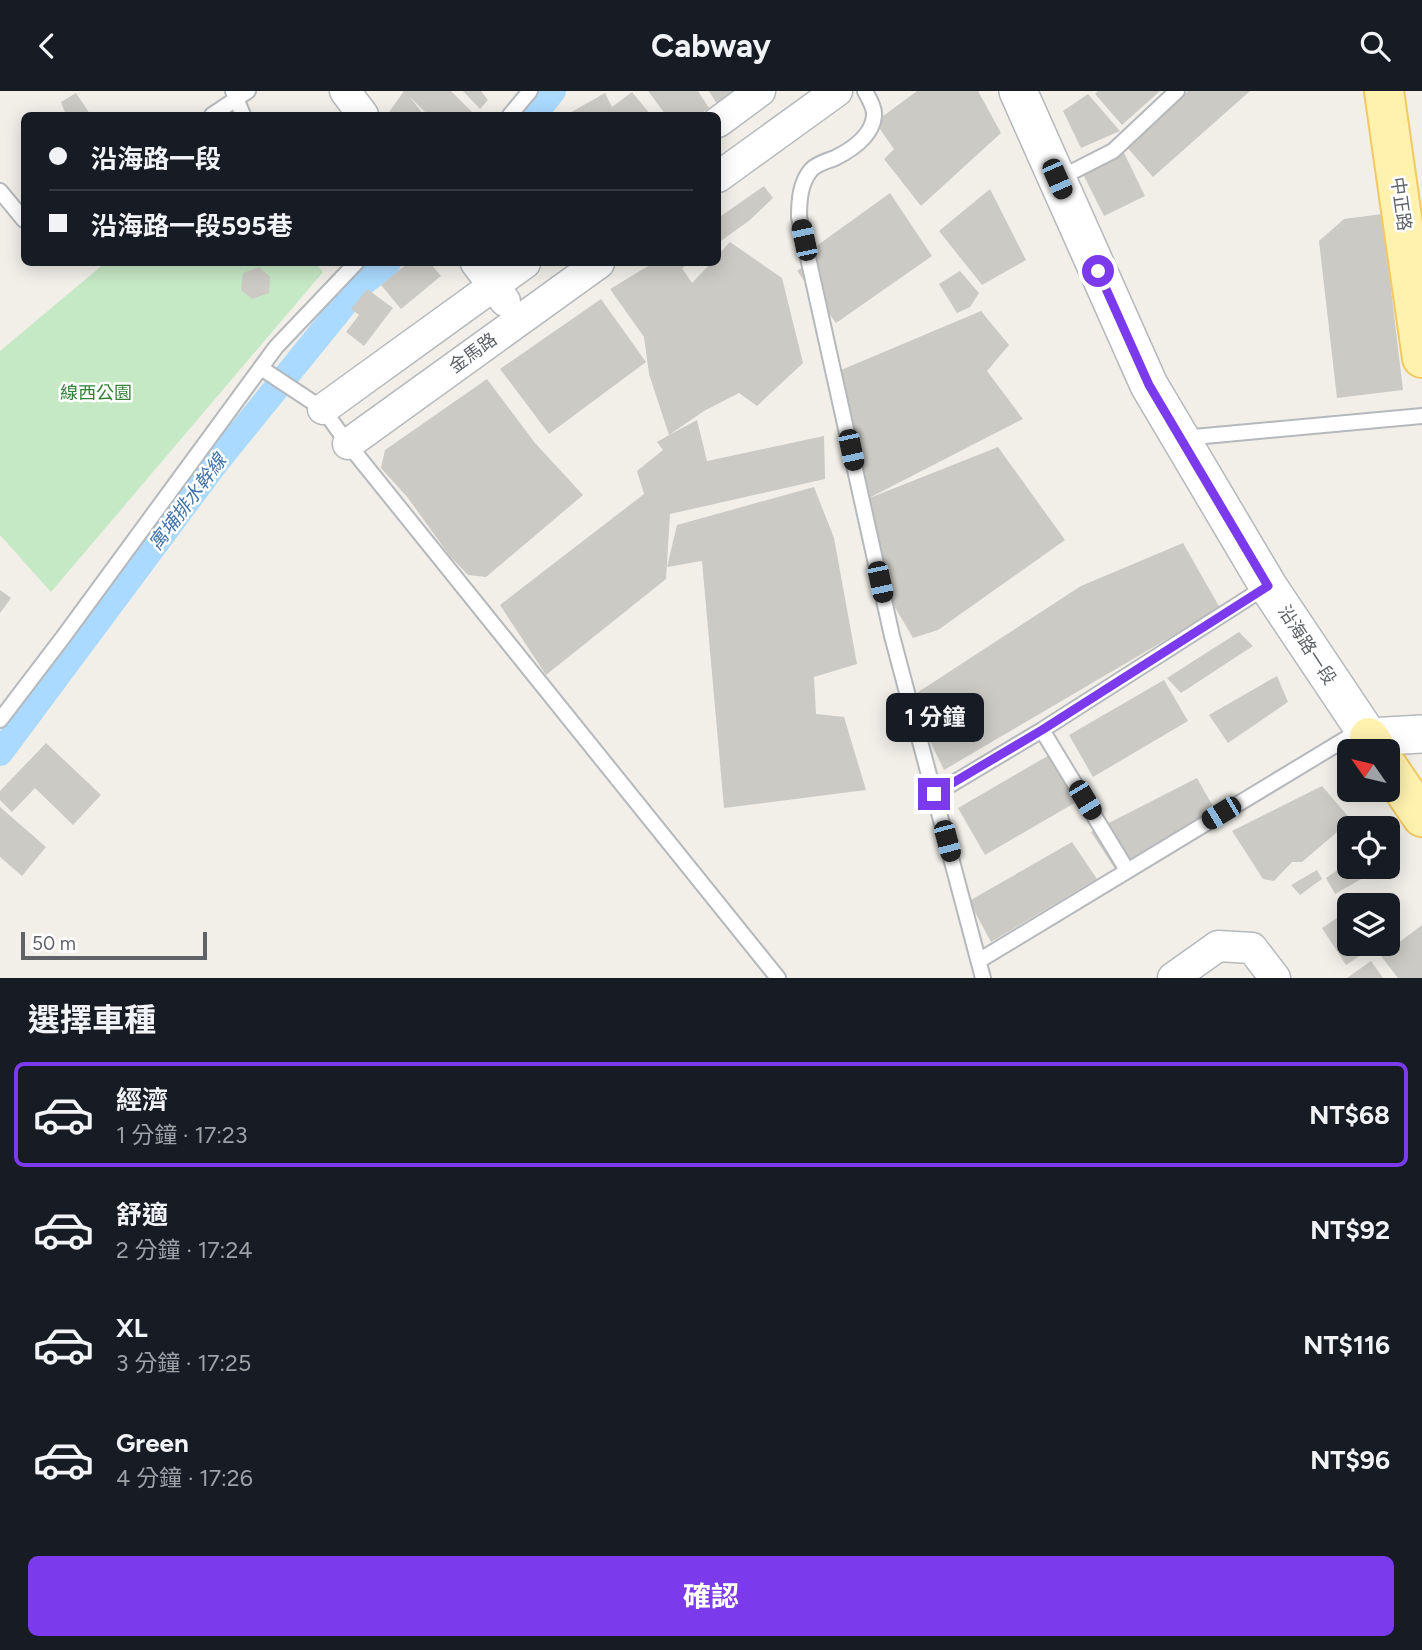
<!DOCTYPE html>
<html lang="zh-TW">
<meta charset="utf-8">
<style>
:root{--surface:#171b24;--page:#20242c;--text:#f1f3f6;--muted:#9ea1a6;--line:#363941;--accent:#7c3aed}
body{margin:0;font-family:Figtree,"Noto Sans TC",sans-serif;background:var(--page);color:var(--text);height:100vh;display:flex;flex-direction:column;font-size:26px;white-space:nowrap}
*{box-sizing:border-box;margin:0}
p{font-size:23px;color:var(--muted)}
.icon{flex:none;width:38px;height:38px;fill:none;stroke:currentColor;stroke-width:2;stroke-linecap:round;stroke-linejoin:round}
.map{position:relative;height:887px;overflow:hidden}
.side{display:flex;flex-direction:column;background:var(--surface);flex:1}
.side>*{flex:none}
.top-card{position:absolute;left:21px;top:21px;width:700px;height:154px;border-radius:10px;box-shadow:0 4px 18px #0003;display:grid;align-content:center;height:154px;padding:0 28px;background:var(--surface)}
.needle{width:46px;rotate:304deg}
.tools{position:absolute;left:1337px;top:648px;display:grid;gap:14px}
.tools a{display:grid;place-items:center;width:63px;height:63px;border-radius:10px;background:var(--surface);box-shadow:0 4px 18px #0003;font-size:35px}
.scale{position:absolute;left:21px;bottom:18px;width:186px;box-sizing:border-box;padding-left:7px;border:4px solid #5f6368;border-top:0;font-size:19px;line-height:24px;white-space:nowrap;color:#5f6368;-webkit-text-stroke:5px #fff;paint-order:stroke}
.end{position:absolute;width:32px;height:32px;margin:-16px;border:9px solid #7c3aed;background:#fff;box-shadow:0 0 0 4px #fff}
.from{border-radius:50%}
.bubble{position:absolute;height:49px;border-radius:10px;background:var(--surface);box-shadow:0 4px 18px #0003;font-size:23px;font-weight:700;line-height:49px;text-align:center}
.car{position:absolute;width:21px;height:42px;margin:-21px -10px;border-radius:9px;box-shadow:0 0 5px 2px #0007;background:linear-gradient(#222 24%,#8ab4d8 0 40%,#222 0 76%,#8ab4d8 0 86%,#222 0)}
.top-card b{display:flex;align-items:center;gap:24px;height:66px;font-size:26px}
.top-card b+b{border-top:2px solid var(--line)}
.top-card i{width:18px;height:18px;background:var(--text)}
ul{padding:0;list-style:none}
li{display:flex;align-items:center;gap:21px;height:105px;margin:0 14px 10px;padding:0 14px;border:4px solid transparent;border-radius:10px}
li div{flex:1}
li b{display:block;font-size:26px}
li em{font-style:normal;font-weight:700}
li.current{border-color:var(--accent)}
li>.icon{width:63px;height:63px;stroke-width:1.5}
h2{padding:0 28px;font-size:32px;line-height:84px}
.cta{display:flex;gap:14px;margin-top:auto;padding:14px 28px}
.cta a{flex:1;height:80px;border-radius:10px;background:var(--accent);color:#fff;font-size:28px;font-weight:700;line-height:80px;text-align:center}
header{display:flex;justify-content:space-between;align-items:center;height:91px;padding:0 28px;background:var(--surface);font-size:32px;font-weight:700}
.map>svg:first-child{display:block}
.green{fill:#c5e8c5}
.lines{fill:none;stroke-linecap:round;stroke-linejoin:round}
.canal{stroke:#aadaff;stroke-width:26}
.building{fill:#cccac5}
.service-casing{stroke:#b5b8bc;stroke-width:18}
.minor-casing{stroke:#b5b8bc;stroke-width:33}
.tertiary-casing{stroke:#b5b8bc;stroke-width:40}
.primary-casing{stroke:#f2c960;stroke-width:42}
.service{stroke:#fff;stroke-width:14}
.minor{stroke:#fff;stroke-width:30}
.tertiary{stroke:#fff;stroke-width:37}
.primary{stroke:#fff2af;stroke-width:38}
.route{stroke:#7c3aed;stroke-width:9}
.labels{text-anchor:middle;stroke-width:5;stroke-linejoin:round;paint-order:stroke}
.street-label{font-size:18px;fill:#5f6368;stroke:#fff}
.park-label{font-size:18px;fill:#348238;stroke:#fff}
.water-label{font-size:19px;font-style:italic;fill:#4174aa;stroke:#fff}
</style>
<header><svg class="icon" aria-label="back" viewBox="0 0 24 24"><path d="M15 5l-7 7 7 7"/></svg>Cabway<svg class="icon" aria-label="search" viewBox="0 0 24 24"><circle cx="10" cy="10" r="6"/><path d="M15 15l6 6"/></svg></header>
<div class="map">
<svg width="1422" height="887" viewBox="0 0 1422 887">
<rect width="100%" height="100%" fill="#f1efe8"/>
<path class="green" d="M105,172H316L323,181L51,501L0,444V260Z"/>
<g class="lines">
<path class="canal" d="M534,24L553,0
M0,662L215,373L359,195L388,172"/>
</g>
<path class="building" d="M404,0H451L475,24H428L409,5L424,24H387Z
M463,0H481L488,9L480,18Z
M648,0H698L709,17L699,24H666Z
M709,0H733L717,13Z
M917,0H978L1001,42L921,115L884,68L894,58L875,31Z
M1098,0H1160L1122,34L1095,3Z
M1188,0H1250L1153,86L1126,55Z
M632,1L651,24H566L605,2L612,16Z
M76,2L90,23L88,24H66L61,11Z
M1088,3L1120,40L1081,57L1063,20Z
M1123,60L1145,105L1104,125L1082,81Z
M764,95L773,107L750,129L718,152V127Z
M990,98L1026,169L982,194L939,140Z
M890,102L932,165L836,232L797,180L807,173L804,164Z
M1382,123L1403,299L1337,307L1319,150L1344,128Z
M730,151L782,187L803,272L757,315L739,302L704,320L669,344L697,329L707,370L824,345L825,388L670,423L666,488L546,584L500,514L644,403L637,380L663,359L657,351L669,344L649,283L644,246L610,198L653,172H690L682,177L692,192L711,172H718V164Z
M408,172H430L441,185L401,218L381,194Z
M259,176L270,186L269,202L252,208L241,199L243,182Z
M960,180L979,202L970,216L957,222L939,193Z
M367,198L393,217L364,255L346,241L359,224L351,218Z
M601,208L646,271L549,343L500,278Z
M981,220L1009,254L987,280L1023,328L867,408L998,356L1065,449L938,539L913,547L893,513L863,410L834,282Z
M487,288L535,352L583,404L486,486L468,484L449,464L408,407L381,377L385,359Z
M814,396L834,447L857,573L814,586L816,623L844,626L866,699L724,717L702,470L667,476L677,434Z
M1183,452L1220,517L944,679L909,607L1081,495Z
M0,499L11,507L0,522Z
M1239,541L1253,555L1181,602L1167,587Z
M1277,585L1288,611L1228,652L1209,624Z
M1164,589L1188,630L1093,686L1069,644Z
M46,652L101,704L73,734L35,697L12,721L0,709V700Z
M1051,663L1078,710L985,764L958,717Z
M1197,687L1215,719L1119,784L1091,741Z
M1322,695L1353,731L1343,736L1302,771H1292L1274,790L1263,788L1232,740Z
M0,716L46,756L22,785L0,766Z
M1072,751L1097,788L991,851L969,810Z
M1349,771V775H1384L1335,803L1326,787Z
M1317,779L1322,788L1300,804L1291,794Z
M1368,806L1373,814H1357Z
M1349,819V852H1379L1346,874L1322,837Z
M1422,834V887H1398L1381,865Z
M1371,870L1383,887H1347Z"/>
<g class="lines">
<defs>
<path id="service" d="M233,0L243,24
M865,0C869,8 875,17 874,25C872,46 851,59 835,67C827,70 816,73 811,79C800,92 799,110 799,126L892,545L983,887
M212,24L248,0
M510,24L530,0
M1058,88L1113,60L1177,0
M0,100L24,129
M261,277L323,318L348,353L778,887
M1183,347L1422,325
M0,629L64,545L276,256L356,172
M1042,639L1127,779
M935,703L1042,639L1267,495
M980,869L1362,638"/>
<path id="minor" d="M345,0L363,24
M718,31L760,0
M718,86L837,0
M476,172L505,210
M323,318L525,172
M348,353L599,172
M1173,887L1218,855L1252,857L1275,887"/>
<path id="tertiary" d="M1018,0L1149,294L1268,495L1369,646L1422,643"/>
<path id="primary" d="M1384,0L1422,267
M1369,646L1378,660
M1388,676L1422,726"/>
</defs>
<use href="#service" class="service-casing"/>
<use href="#minor" class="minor-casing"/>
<use href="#tertiary" class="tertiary-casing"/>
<use href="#primary" class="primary-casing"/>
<use href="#service" class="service"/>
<use href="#minor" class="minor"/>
<use href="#tertiary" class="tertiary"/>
<use href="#primary" class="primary"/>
</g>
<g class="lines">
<path class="route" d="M934,703L1042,639L1268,495L1149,294L1098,180"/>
</g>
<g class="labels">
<g class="street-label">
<text transform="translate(1401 113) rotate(82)" y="6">中正路</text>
<text transform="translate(473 262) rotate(-36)" y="6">金馬路</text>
<text transform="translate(1307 554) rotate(57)" y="6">沿海路一段</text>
</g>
<g class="park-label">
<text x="96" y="308">線西公園</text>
</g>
<g class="water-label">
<text transform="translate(187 411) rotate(-53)" y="7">寓埔排水幹線</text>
</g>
</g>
</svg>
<div class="tools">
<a><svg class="needle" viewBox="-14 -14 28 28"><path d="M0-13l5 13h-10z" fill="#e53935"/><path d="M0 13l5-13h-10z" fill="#9ea1a6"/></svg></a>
<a><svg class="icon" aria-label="locate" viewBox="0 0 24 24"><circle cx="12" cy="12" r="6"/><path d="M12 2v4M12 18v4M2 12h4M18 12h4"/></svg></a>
<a><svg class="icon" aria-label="layers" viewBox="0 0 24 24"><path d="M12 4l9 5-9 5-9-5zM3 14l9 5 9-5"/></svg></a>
</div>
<div class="scale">50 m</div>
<i class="end from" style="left:1098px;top:180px"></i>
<i class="end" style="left:934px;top:703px"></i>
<div class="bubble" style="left:886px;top:602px;width:98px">1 分鐘</div>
<i class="car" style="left:1057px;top:88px;rotate:156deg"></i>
<i class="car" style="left:804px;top:149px;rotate:348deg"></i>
<i class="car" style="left:851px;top:359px;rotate:168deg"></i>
<i class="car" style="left:880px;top:491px;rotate:168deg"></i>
<i class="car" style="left:1085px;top:709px;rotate:149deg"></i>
<i class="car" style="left:1221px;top:722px;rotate:239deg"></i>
<i class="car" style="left:947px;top:750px;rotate:165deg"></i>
<div class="top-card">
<b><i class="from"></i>沿海路一段</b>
<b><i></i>沿海路一段595巷</b>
</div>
</div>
<section class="side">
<h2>選擇車種</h2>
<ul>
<li class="current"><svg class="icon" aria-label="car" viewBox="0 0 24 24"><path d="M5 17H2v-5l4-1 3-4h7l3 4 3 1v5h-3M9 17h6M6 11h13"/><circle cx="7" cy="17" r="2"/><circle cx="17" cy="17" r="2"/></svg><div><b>經濟</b><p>1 分鐘 · 17:23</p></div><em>NT$68</em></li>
<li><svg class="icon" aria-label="car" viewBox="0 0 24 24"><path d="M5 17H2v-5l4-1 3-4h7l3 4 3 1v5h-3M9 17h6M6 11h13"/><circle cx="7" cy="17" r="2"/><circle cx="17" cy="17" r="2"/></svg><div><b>舒適</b><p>2 分鐘 · 17:24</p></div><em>NT$92</em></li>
<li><svg class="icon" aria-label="car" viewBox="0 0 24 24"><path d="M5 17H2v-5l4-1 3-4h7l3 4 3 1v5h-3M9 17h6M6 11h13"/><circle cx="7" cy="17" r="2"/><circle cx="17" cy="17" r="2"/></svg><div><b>XL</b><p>3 分鐘 · 17:25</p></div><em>NT$116</em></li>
<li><svg class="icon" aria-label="car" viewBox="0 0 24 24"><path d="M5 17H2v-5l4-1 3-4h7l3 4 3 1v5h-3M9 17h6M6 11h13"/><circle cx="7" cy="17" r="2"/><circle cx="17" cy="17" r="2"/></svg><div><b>Green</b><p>4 分鐘 · 17:26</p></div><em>NT$96</em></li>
</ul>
<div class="cta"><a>確認</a></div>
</section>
